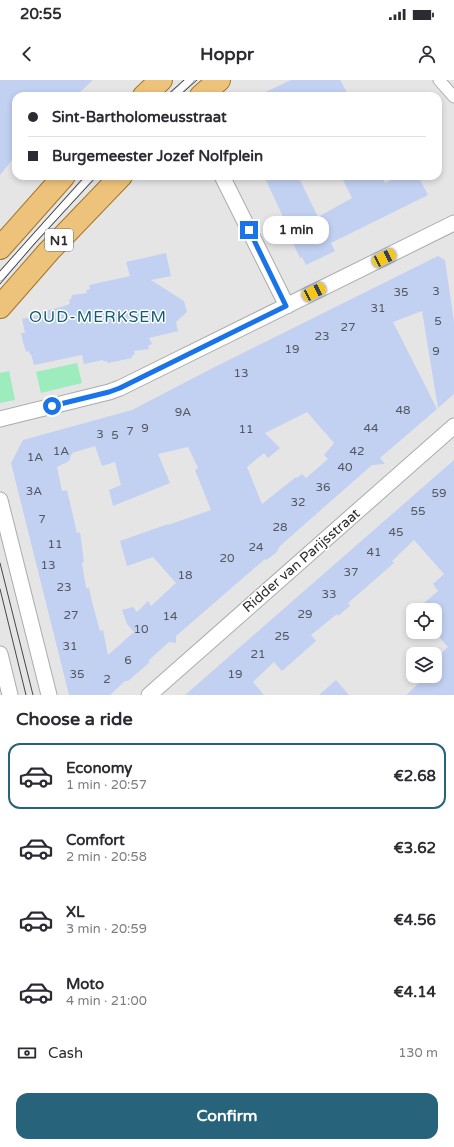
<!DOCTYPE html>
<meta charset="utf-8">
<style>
:root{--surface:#fff;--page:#f2f2f3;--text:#2b2b33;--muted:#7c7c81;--line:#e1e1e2;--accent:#27637b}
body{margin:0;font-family:"Varela Round",sans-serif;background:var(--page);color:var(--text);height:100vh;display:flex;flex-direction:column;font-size:15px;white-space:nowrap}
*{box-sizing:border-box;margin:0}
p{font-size:13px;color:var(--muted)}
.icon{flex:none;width:22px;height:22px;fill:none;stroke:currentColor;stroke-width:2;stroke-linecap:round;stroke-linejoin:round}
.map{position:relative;height:615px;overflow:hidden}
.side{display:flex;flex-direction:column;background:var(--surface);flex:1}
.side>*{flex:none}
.hud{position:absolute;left:12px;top:12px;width:430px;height:88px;border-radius:12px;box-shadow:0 2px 6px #0003;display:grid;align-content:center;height:88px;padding:0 16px;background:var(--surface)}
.buttons{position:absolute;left:406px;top:523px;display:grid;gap:8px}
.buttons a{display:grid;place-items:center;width:36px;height:36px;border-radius:8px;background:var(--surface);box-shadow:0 2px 6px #0003;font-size:20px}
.end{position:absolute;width:18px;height:18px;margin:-9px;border:5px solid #1a73e8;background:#fff;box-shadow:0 0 0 2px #fff}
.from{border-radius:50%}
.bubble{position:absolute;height:28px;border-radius:12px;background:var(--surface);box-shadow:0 2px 6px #0003;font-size:13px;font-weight:700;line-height:28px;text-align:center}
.car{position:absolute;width:12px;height:24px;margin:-12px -6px;border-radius:5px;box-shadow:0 0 3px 1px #0007;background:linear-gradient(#f5c518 24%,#345 0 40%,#f5c518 0 76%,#345 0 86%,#f5c518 0)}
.hud b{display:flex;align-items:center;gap:14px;height:38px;font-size:15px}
.hud b+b{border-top:1px solid var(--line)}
.hud i{width:10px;height:10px;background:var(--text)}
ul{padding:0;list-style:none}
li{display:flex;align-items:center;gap:12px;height:66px;margin:0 8px 6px;padding:0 8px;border:2px solid transparent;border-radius:12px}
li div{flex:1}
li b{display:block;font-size:15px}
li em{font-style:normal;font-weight:700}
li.selected{border-color:var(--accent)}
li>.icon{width:36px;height:36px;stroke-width:1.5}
h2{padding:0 16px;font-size:18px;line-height:48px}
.pay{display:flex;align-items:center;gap:10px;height:44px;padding:0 16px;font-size:15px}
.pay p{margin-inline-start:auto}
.cta{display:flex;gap:8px;margin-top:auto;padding:8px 16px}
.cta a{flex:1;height:46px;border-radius:12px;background:var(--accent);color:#fff;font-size:16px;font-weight:700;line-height:46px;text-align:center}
.status{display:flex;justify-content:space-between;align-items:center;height:28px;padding:0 20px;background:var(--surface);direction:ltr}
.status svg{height:11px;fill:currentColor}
header{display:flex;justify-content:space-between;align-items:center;height:52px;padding:0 16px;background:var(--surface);font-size:18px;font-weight:700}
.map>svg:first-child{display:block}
.green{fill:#9decbe}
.building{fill:#c2d1f1;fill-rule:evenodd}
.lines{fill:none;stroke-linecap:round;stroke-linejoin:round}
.service-casing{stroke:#aaabac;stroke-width:9}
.pedestrian-casing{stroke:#aaabac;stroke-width:13}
.minor-casing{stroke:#aaabac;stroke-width:17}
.primary-casing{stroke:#a27528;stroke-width:24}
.service{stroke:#fff;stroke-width:7}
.pedestrian{stroke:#fff;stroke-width:11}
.minor{stroke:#fff;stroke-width:15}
.primary{stroke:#edc37c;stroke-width:22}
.tram{stroke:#464646;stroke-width:1}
.route{stroke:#1a73e8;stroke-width:5}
.labels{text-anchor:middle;stroke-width:3;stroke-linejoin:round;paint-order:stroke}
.number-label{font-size:12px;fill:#53575f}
.shield{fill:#fff;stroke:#6d6d6d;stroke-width:1}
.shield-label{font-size:13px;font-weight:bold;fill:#2e2e2e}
.street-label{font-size:14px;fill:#2e2e2e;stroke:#fff}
.quarter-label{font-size:16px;letter-spacing:1px;fill:#115b76;stroke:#fff}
</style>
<div class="status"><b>20:55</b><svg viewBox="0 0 49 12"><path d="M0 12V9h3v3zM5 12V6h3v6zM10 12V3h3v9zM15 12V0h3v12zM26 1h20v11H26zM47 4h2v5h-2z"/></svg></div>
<header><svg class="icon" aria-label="back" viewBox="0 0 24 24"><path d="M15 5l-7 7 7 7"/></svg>Hoppr<svg class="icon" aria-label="person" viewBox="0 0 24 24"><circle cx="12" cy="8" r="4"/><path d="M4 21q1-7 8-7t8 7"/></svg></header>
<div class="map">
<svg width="454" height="615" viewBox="0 0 454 615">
<rect width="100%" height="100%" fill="#e5e5e6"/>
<path class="green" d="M77,283L82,303L41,313L36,292Z
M9,291L15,320L0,323V293Z"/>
<path class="building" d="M0,0H93L76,16H16V75L0,95Z
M291,0H340L349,16H257Z
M264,96H298L318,137L352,118L341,96H381L385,103L399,96H418L428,115L331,163L335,171L306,185L302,177L300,178L290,157L292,156Z
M166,173L171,196L151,200L184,221L187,232L176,242L178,251L149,258L152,264L148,266L149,269L134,271L135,274L132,276V278L108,283L106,281L104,282L103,280L84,284L82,275L34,285L31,274L30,275L29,271L26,272L23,262L21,253H25L22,239L42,234L41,232L61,227L70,224L69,220L71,219L72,215L87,213L86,210L90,209L89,205L130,196L126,182Z
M438,176L445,180L454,242V314L438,328L422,231L393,242L437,329L380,378L385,384L372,385L280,466L276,473L266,480L265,479L176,556V563L169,562L148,581L150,582L128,601H125L110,615H69L11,383L23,360L132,330L207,291ZM307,332L334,363L324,375L328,379L306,398L302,394L297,398L296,397L262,424L247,387L264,373L268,378L280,368L265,353ZM95,366L102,386L115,382L121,405L109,410L113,426L170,403L158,374L188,367L198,388L195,390L211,430L168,445V444L120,461L127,486L153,477L176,503L151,526L148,521L137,532L133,527L122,530L127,544L134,552L108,575L103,550L100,551L92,522L89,508H86L82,483L84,482L80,452L77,453L67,410L62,411L57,387L69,381L72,373Z
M454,380V615H406L427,596H435V579L448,567L435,552V530H416L438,511L433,504L444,494L414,460L392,481L394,483L348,523L350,526L338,536L337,534L311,555L316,561L282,591L274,582L253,602L264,615H185Z
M336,600L349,615H319Z"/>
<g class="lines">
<defs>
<path id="service" d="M173,16L190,0
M0,197L32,161L91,96"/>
<path id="pedestrian" d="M439,0L454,17"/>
<path id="minor" d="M222,96L287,226
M0,339L109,312L120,308L454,143
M0,420L49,615
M0,574L10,615
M149,615L454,346"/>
<path id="primary" d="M144,16L161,0
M201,16L219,0
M0,168L64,96
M0,227L49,171L121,96"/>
</defs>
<use href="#service" class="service-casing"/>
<use href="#pedestrian" class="pedestrian-casing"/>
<use href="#minor" class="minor-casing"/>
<use href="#primary" class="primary-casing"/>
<use href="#service" class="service"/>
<use href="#pedestrian" class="pedestrian"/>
<use href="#minor" class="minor"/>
<use href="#primary" class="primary"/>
<path class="tram" d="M166,16L184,0
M179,16L197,0
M0,191L85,96
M0,204L35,163L97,96
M0,483L33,615
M0,509L26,615"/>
</g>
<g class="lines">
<path class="route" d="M52,326L109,312L120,308L286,226L249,150"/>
</g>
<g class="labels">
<g class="number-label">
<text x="436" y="215">3</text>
<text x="401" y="216">35</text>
<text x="378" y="232">31</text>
<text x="438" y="245">5</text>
<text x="348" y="251">27</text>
<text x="322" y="260">23</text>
<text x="292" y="273">19</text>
<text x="436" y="275">9</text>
<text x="241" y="297">13</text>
<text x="403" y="334">48</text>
<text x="183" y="336">9A</text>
<text x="145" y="352">9</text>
<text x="371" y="352">44</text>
<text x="246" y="353">11</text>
<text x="130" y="355">7</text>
<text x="100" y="358">3</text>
<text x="115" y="359">5</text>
<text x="61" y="375">1A</text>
<text x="357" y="375">42</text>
<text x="35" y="381">1A</text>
<text x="345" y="391">40</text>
<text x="323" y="411">36</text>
<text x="34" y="415">3A</text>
<text x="439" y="417">59</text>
<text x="298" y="426">32</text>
<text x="418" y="435">55</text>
<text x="42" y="443">7</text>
<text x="280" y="451">28</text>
<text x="396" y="456">45</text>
<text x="55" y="468">11</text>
<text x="256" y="471">24</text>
<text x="374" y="476">41</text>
<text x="227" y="482">20</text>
<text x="48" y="489">13</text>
<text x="351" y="496">37</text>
<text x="185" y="499">18</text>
<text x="64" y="511">23</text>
<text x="329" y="518">33</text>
<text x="305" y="538">29</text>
<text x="71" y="539">27</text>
<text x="170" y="540">14</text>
<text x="141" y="553">10</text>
<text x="282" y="560">25</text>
<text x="70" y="570">31</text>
<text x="258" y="578">21</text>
<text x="128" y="584">6</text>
<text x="77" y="598">35</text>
<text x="235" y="598">19</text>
<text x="107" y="603">2</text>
</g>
<rect class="shield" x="45" y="149" width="28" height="22" rx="3"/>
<g class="shield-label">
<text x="59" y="165">N1</text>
</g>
<g class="street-label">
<text transform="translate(301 480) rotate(-41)" y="5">Ridder van Parijsstraat</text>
</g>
<g class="quarter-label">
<text x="98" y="242">OUD-MERKSEM</text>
</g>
</g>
</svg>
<div class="buttons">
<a><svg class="icon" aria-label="locate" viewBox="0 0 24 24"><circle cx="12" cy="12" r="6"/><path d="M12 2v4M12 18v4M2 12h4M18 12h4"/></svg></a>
<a><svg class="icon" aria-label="layers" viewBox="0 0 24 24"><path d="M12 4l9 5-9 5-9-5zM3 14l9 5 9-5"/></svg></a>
</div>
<i class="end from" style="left:52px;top:326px"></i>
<i class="end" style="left:249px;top:150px"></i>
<div class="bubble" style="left:263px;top:136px;width:66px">1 min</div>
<i class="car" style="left:384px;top:178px;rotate:64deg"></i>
<i class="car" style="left:314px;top:212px;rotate:64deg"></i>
<div class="hud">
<b><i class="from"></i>Sint-Bartholomeusstraat</b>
<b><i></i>Burgemeester Jozef Nolfplein</b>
</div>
</div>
<section class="side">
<h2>Choose a ride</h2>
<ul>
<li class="selected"><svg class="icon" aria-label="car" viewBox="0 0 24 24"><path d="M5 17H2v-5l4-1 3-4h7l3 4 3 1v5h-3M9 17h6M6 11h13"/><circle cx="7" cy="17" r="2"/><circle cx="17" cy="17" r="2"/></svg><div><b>Economy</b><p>1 min · 20:57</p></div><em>€2.68</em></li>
<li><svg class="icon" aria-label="car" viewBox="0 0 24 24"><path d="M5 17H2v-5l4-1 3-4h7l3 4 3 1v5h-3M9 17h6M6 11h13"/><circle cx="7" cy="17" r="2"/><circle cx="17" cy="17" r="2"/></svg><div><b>Comfort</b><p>2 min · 20:58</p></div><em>€3.62</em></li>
<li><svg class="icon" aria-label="car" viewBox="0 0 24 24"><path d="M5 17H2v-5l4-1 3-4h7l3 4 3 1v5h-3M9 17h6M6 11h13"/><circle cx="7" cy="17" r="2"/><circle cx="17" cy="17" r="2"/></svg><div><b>XL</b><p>3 min · 20:59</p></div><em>€4.56</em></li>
<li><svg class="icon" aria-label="car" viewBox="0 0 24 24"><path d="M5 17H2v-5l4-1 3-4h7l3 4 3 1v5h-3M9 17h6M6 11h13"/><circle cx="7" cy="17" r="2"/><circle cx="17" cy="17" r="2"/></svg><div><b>Moto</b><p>4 min · 21:00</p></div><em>€4.14</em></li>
</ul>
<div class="pay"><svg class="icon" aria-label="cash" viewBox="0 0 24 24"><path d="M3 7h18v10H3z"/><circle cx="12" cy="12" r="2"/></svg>Cash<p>130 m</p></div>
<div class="cta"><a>Confirm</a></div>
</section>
